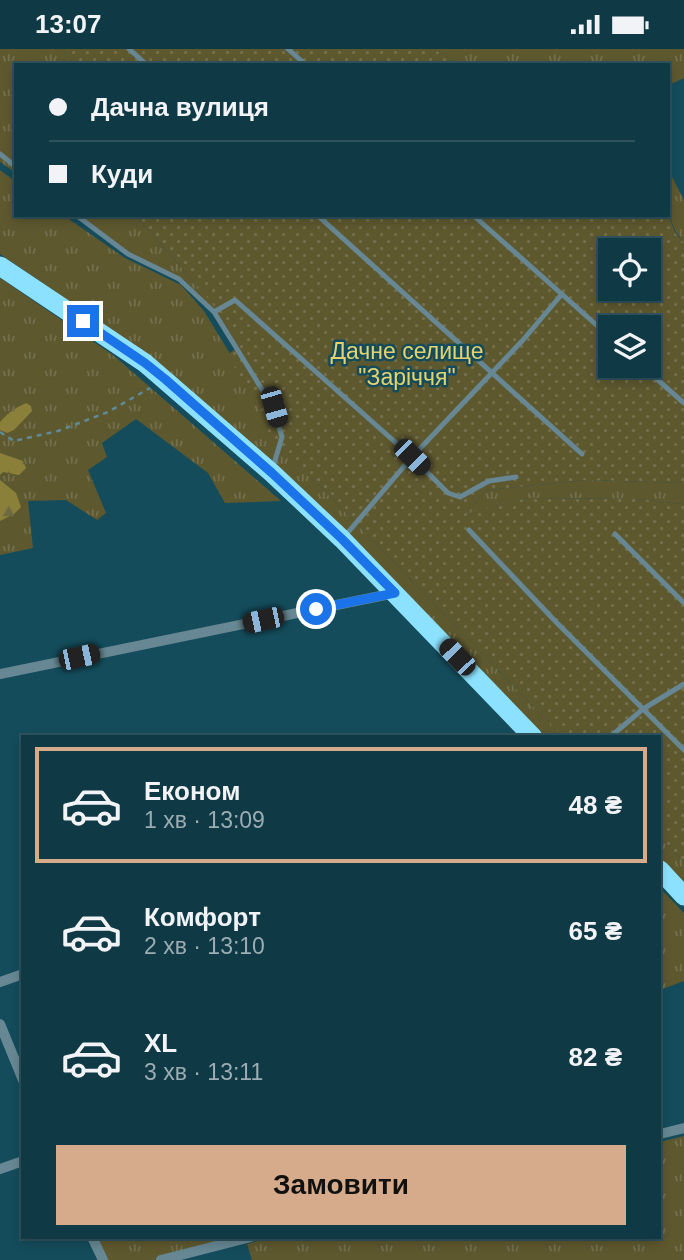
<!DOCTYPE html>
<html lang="uk">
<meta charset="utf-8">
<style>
:root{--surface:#0f3944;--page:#18404b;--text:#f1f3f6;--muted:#9bacb2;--line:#2f535d;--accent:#d6ab8b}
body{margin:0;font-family:Arial,sans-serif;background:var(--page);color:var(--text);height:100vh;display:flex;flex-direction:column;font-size:26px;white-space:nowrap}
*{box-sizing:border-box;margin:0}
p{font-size:23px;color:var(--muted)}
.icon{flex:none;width:38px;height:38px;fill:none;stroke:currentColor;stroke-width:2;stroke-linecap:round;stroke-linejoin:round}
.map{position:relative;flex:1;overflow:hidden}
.sheet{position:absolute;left:21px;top:686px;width:640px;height:504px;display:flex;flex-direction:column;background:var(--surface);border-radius:0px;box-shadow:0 4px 10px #0003,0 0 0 2px var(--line)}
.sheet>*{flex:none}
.guide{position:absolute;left:14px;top:14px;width:656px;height:154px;border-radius:0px;box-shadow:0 4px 10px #0003,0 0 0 2px var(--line);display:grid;align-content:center;height:154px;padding:0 35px;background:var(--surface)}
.tools{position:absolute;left:598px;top:189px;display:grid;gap:14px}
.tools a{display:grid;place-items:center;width:63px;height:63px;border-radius:0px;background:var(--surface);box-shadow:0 4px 10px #0003,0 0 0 2px var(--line);font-size:35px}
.end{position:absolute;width:32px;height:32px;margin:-16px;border:9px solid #1a73e8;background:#fff;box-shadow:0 0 0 4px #fff}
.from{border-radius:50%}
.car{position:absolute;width:21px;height:42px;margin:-21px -10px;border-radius:9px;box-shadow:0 0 5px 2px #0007;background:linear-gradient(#222 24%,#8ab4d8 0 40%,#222 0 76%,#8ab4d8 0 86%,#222 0)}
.guide b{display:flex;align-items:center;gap:24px;height:66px;font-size:26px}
.guide b+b{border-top:2px solid var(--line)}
.guide i{width:18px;height:18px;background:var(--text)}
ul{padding:12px 0 0;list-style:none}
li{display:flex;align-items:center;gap:21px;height:116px;margin:0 14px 10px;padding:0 21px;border:4px solid transparent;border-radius:0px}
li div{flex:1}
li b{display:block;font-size:26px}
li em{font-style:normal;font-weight:800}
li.active{border-color:var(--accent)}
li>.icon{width:63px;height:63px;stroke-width:1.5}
.button{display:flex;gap:14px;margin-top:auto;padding:14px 35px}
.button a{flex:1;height:80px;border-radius:0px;background:var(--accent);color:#111;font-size:28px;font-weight:800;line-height:80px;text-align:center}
.status{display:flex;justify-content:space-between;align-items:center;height:49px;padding:0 35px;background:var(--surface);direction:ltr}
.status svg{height:19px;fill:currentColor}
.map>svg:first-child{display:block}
.grass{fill:url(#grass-tufts)}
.forest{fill:url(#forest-firs)}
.park{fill:url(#park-dots);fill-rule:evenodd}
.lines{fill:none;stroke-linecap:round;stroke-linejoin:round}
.path{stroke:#5e8b98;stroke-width:2.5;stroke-dasharray:5 5;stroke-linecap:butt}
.lane{stroke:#668793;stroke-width:5}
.street{stroke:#668793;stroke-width:10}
.highway{stroke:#8ce2fe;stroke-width:19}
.route{stroke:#1a73e8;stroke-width:9}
.labels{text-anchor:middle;stroke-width:5;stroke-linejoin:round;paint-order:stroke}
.park-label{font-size:23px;fill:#e3d370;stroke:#144c5b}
</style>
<div class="status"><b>13:07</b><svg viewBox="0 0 49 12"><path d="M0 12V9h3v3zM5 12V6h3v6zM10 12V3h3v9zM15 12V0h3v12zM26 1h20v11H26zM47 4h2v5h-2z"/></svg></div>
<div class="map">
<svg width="684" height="1211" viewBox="0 0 684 1211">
<defs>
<pattern id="grass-tufts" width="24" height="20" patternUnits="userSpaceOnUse" patternTransform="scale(1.75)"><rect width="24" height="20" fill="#5e582f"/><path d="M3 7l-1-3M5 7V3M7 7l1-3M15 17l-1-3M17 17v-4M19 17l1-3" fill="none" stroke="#74704e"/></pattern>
<pattern id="forest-firs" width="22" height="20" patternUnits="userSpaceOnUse" patternTransform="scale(1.75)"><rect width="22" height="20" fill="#8b803a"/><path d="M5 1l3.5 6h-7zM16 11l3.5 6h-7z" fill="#6d6a41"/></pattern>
<pattern id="park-dots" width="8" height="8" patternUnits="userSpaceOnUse" patternTransform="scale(1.75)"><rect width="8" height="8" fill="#5e582f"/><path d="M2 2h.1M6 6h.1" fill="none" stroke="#74704e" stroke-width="1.8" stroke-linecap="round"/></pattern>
</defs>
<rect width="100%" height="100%" fill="#144c5b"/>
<path class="grass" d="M0,0H63L70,16H16V124L0,113Z
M433,0H684V29L669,36L668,16H462Z
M0,121L16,133V166H63L125,209L181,236L204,262L252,341L271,374L272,392L319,436L563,688H541L390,530L56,243L0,205Z
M669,122L684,151V194C664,170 669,152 669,122Z
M76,166H135L198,237L267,290L246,311L210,257L184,231L128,203Z
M0,229L113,306L281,452L225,454L208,424L136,370L102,394L107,408L88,421L106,464L97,471L66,451L28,452L33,499L0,506Z
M587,431L684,434V455L637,450L528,449L464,466L487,441Z
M660,788L684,813V839L660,813Z
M660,839L684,864V932L660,941Z
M684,1087V1211H252L247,1195L273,1188H660V1093Z
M93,1188H246L154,1211H103Z"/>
<path class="forest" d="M26,354L31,357L32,362L14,381L7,384L0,381V373C8,364 15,359 26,354Z
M0,404L23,412L26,419L19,426L3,423L0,426Z
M0,431L16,444L21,458L14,465L0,472Z"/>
<path class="park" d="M63,0H433L462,16H70Z
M135,166H668L676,185L684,194V434L587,431L487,441L465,465L528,449L637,450L684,455V813L660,788V688H563L319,436L271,392L259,357L227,306L244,294L198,237ZM611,201H649V240H611ZM611,278H649V317H611Z"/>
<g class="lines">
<path class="path" d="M0,383L14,392L58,382L108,363L150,339"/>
<path class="lane" d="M129,0L147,16
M288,0L306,16
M0,105L16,118
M76,166L128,205L179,230L214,263L273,358L282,388L273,418
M317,166L582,405
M473,166L611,289
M214,263L235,251L412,408L448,444L460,448L489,432L516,428
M642,317L684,354
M469,481L556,573L684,701
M615,485L684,554
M344,488L412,408L523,291L562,245
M610,688L643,660L684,635"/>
<path class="street" d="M0,625L395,544
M0,933L23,925
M0,975L23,1031
M660,1085L684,1079
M0,1120L23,1112
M92,1188L103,1211
M161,1211L251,1188"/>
<path class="highway" d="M0,217L145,314L272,424L342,490L533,688
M660,821L684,847"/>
</g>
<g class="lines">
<path class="route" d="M83,272L145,314L165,330L272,424L342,490L395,544L316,560"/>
</g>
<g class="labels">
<g class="park-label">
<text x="407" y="310">Дачне селище<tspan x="407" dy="26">"Заріччя"</tspan></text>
</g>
</g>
</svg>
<div class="tools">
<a><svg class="icon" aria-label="locate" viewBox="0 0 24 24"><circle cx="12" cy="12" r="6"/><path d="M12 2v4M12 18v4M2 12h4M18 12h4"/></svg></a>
<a><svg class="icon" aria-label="layers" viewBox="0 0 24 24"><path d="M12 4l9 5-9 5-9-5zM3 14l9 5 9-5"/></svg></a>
</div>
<i class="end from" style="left:316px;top:560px"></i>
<i class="end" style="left:83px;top:272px"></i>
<i class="car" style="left:274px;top:358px;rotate:164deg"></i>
<i class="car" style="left:412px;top:408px;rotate:135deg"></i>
<i class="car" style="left:263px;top:571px;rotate:258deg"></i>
<i class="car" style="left:79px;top:608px;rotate:78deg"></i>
<i class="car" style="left:457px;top:608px;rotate:316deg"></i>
<div class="guide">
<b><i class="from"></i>Дачна вулиця</b>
<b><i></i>Куди</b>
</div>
<section class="sheet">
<ul>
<li class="active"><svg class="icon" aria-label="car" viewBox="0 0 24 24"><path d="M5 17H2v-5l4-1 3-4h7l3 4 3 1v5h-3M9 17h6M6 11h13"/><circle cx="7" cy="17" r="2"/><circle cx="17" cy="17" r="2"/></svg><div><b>Економ</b><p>1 хв · 13:09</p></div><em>48 ₴</em></li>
<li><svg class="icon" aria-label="car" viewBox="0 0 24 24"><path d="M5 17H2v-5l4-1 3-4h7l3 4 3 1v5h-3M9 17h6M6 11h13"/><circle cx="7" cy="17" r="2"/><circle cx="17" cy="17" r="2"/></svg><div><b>Комфорт</b><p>2 хв · 13:10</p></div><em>65 ₴</em></li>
<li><svg class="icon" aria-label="car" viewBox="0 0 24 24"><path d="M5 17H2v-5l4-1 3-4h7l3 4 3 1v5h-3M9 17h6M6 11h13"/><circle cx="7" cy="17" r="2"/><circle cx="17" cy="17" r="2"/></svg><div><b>XL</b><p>3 хв · 13:11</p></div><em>82 ₴</em></li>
</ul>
<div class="button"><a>Замовити</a></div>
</section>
</div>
